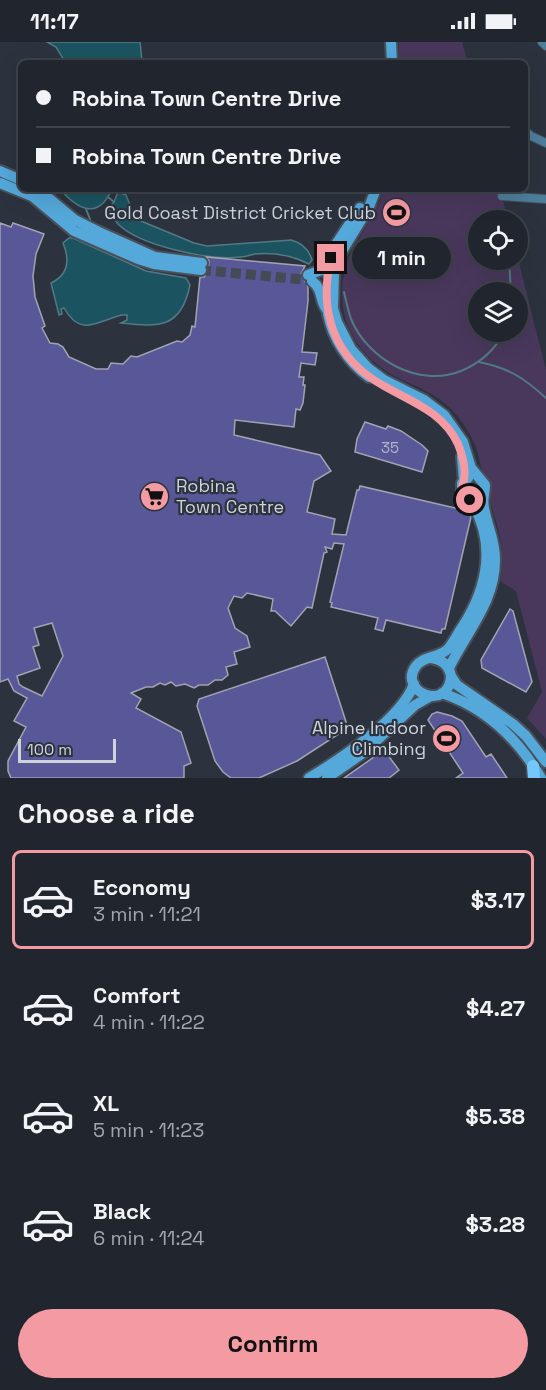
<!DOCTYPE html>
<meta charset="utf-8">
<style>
:root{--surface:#21262e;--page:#292e36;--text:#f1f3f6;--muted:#a2a5aa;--line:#3e434a;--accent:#f49aa3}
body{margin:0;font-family:"Space Grotesk",sans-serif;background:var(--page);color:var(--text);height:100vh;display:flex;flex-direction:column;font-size:22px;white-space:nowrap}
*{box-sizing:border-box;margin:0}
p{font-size:20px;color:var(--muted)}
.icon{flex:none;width:33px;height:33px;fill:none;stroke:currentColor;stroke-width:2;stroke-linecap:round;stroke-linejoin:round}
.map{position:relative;height:736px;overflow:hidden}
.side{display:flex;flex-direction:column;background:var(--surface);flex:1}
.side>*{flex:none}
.hud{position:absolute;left:18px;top:18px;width:510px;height:132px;border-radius:9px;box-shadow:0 6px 24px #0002,0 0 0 2px var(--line);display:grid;align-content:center;height:132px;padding:0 18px;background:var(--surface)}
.fabs{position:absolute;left:468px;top:168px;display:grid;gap:12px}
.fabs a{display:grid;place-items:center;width:60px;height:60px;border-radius:50%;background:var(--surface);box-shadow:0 6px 24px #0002,0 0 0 2px var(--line);font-size:30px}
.scale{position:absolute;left:18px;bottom:15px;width:98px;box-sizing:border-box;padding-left:6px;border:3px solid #ced2d9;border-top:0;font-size:16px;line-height:21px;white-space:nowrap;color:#ced2d9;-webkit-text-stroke:4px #2c333e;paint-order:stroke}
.end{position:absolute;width:27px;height:27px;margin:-14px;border:8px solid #f49aa3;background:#111;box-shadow:0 0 0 3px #111}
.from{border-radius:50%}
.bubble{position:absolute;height:42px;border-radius:21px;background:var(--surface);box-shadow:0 6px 24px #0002,0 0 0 2px var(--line);font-size:20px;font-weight:700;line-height:42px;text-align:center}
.hud b{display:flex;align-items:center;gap:21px;height:57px;font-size:22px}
.hud b+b{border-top:2px solid var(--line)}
.hud i{width:15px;height:15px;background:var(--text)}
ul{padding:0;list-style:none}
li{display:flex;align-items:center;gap:18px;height:99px;margin:0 12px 9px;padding:0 6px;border:3px solid transparent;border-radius:9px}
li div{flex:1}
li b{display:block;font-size:22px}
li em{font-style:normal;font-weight:700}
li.selected{border-color:var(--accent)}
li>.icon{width:54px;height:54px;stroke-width:1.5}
h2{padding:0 18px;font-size:27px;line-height:72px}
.primary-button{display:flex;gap:12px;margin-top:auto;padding:12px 18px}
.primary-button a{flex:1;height:69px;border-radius:36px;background:var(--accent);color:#111;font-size:24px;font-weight:700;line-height:69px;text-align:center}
.status{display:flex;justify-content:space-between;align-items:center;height:42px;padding:0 30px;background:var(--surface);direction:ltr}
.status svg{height:16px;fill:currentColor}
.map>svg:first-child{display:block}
.green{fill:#49385c;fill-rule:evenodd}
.water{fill:#1b5460;stroke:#517a84;stroke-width:1.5}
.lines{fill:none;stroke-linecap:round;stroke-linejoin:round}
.stream{stroke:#517a84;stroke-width:2}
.building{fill:#585797;stroke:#a2a3b2;stroke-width:1.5;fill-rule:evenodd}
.secondary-tunnel{stroke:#444b55;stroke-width:10;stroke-dasharray:10 5;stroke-linecap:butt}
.street-casing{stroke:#49505a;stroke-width:10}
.secondary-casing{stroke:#49505a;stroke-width:14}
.primary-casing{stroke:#49505a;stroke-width:15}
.street{stroke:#4c7e9d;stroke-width:8}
.secondary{stroke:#54a8da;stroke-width:10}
.primary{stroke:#73c7fa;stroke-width:12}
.route{stroke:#f49aa3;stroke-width:8}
.labels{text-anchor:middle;stroke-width:4.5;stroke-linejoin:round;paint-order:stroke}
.number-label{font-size:15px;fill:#b0b3c8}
.poi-label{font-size:18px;fill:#ced2d9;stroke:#2c333e;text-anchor:end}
</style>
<div class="status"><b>11:17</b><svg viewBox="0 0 49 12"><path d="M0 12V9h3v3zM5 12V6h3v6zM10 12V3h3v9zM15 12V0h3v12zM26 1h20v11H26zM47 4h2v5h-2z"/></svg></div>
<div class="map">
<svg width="546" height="736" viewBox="0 0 546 736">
<rect width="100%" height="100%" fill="#2c333e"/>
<path class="green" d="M399,0H462L468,21H399Z
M384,147H500L508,178H478V218L518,217L546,328V697L527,676L542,650L516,549L500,539C503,523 502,507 499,490C496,476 488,462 491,447C489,441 486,437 483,431C480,423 479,413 476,405C470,391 462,378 451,367C436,352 418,345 400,337C351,312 331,269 348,216L380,159ZM478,250H518V290H478Z"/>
<path class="water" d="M47,0H140L142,19V21H64V18L56,5Z
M60,147H112C98,179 77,167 60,147Z
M118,150L126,153L134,173L141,179L194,201L207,204L291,198C302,201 309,207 312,218L309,222C293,214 274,210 255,212C250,213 246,215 241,215C211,219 140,204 118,182C114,178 111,171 108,166L114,160Z
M69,196H73L146,229L186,236L190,243C181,287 159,285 121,281L127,278V273H122C97,279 81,296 64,266L61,267L62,272L59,273L51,241C68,233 70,218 63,201Z"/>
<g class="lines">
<path class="stream" d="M108,155L114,160
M86,167L90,177
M509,218L511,250
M344,250C346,259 348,268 351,277C368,318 419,346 461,329C480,321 495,308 504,290
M479,320C509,326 524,336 546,356"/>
</g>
<path class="building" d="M0,181L11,185L13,181L44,192L36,212L33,234L35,255L45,284L42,286L50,301L58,302L63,305L69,315L96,327H108L111,321L123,322L131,314L137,315L177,299L182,300L190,293L192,284L195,285L200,235H204L208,230L209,219L206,215L305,224L301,232L308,245V259L302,310L317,311L315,323L301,321L299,335H304L303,343H305L303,361L300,368L296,367L294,385L235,378L234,393L320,413L331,429L314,439L307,470L335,477L332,492L346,493L357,448H359L360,444L468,469L471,475L445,587H442L441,591L386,578L383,589L375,587L378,576L331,565L332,561L330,560L344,502L334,501L332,507L325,505L327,510L324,511L312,566L307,565L291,584L275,569H271L273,557L247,551L242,556L234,554L228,566L235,586L247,594L250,605L234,610L237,622L226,625L228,633L222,638H215L208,643H199L194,646L185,642L176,644L171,640L165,643L160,641L153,645H146L131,651L141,657L136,666L181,690L191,721L184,724V736H11L8,729V719L26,685L14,679L27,656L14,649L8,637L0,640ZM52,581L63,614L42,654L23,645L19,642L17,634L40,626L33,605L39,603L34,586Z
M365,380L386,387L388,384L401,389L422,403L428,409L422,430L355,410L357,397Z
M510,567L513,569L532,640L526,650L482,626L481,618Z
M325,615L348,686L297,719L259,736H231L223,730L215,719L197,664L199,657Z
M437,670L452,674L462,679L486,715L491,712L507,736H456L463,731L428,678L432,672Z
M384,708L399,728L389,736H344Z"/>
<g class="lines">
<path class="secondary-tunnel" d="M201,228L308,238"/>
<defs>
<path id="street" d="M542,0L546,4
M525,89L531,94L546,101
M502,154L546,157"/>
<path id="secondary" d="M391,0L392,21
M0,129L21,138
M0,141L32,154L74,189L138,217L154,222L201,228
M38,147L75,178L99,190L155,215L202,221
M376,147L369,165L341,211L334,230L333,266L337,280L351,307L368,326L384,338L424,358L444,373L463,400L471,426L485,443C485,451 482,457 484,466C487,483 495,499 495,516C496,559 467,589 449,626
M328,232L335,204L360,166
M308,233L329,225
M312,239C324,248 319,259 327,268
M328,272C333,297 348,320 369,335
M462,415L464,439
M468,436L462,441V451L468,458H476
M430,616C442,617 449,623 451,634C449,671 397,650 416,624C423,614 439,616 448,607C454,600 458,591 463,584C488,545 497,499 470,458
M451,634L457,643L513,682L526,694L546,720
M442,651C486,666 518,697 541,736
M309,736C341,717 401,677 414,642
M327,736L363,711L415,663L431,654"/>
<path id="primary" d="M533,724L534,736"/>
</defs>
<use href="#street" class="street-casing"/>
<use href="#secondary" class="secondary-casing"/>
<use href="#primary" class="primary-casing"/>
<use href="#street" class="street"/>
<use href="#secondary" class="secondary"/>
<use href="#primary" class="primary"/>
</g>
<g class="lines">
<path class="route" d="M331,216C318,270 334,317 384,344C412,360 443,370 458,402C462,412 466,427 464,438C463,443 461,445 462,451L470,458"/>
</g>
<defs>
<symbol id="stadium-disc" viewBox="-11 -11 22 22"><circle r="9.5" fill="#f49aa3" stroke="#2c333e"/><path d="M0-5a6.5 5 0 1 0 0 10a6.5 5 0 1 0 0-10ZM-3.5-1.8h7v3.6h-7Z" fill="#111"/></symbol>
<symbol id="supermarket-disc" viewBox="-11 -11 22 22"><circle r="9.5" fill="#f49aa3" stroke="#2c333e"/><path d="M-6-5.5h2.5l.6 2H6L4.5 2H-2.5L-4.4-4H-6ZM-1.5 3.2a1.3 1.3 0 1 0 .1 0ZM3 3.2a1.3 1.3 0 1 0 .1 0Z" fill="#111"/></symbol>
</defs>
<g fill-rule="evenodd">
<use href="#stadium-disc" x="380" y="154" width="33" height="33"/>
<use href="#supermarket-disc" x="138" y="438" width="33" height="33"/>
<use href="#stadium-disc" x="430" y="680" width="33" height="33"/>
</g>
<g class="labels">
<g class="number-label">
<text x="390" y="411">35</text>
</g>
<g class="poi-label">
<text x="376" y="177">Gold Coast District Cricket Club</text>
<text x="176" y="450" text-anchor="start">Robina<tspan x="176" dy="21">Town Centre</tspan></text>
<text x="426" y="692">Alpine Indoor<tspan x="426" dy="21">Climbing</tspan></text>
</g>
</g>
</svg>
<div class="fabs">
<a><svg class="icon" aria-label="locate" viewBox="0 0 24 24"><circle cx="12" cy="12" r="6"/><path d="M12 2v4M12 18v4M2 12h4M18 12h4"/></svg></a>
<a><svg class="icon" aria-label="layers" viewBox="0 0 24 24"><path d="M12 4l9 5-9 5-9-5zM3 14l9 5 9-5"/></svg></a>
</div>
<div class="scale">100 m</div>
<i class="end from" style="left:470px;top:458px"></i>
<i class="end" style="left:331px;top:216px"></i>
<div class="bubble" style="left:352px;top:195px;width:99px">1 min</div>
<div class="hud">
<b><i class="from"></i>Robina Town Centre Drive</b>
<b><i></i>Robina Town Centre Drive</b>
</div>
</div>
<section class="side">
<h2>Choose a ride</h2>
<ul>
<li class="selected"><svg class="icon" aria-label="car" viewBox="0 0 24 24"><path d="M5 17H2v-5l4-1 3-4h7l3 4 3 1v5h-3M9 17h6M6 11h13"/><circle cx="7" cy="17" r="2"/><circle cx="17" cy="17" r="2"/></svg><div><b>Economy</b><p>3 min · 11:21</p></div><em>$3.17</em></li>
<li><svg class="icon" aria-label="car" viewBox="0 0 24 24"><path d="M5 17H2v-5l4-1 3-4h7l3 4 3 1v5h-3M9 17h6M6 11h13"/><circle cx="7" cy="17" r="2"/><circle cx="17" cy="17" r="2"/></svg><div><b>Comfort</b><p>4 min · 11:22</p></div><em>$4.27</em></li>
<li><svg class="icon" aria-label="car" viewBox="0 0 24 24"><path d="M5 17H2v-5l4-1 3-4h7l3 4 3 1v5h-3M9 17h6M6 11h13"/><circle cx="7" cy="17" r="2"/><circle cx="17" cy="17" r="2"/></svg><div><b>XL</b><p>5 min · 11:23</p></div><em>$5.38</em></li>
<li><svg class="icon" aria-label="car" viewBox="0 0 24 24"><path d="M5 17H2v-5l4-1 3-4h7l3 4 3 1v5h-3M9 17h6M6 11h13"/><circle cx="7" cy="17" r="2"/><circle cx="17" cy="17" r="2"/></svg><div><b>Black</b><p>6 min · 11:24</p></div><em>$3.28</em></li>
</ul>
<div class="primary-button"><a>Confirm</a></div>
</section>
